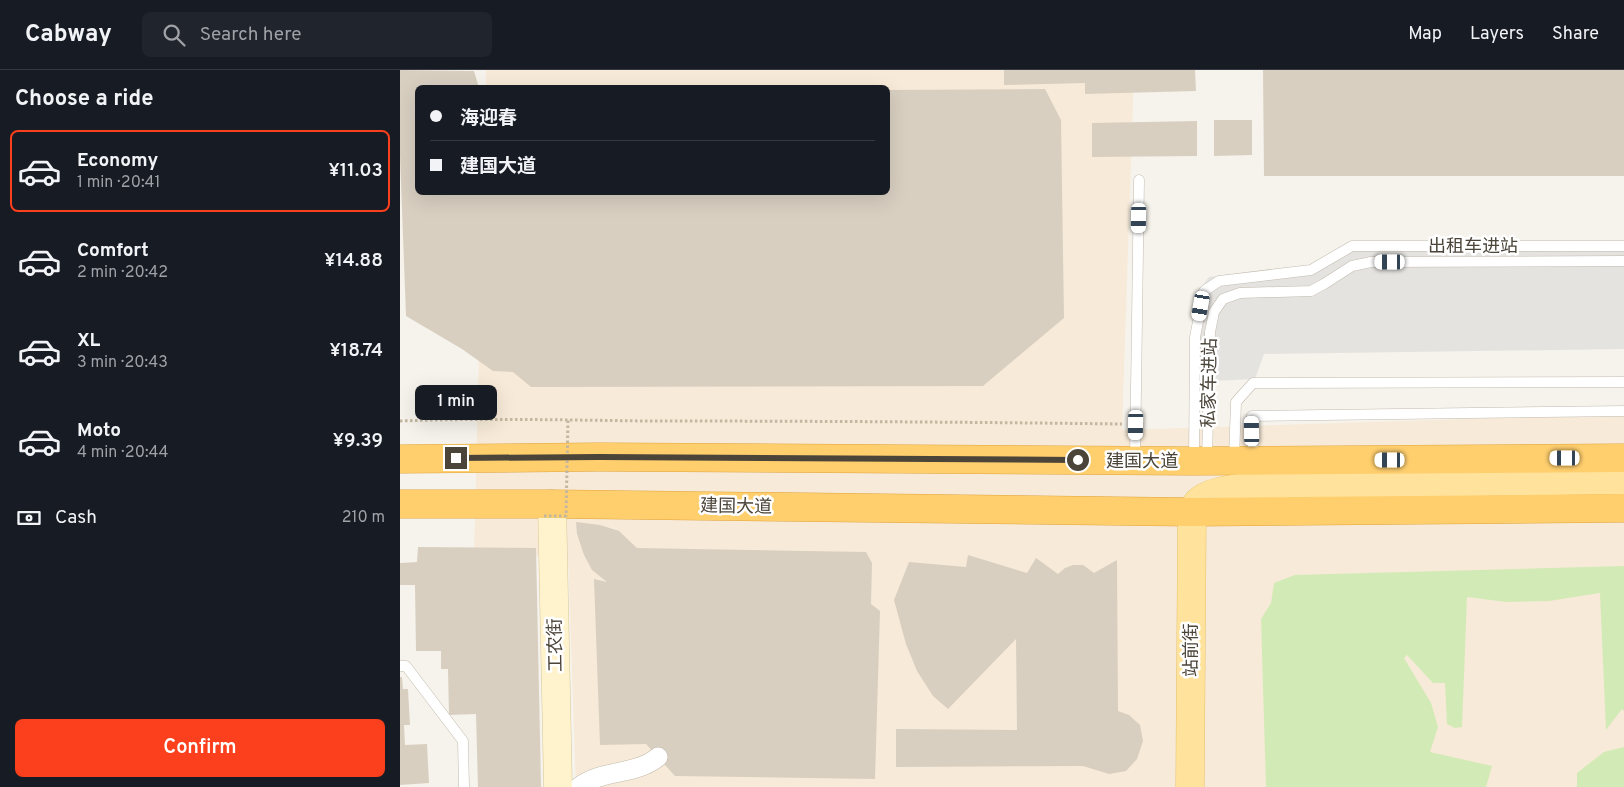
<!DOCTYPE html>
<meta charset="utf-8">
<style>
:root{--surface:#171b24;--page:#20242c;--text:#f1f3f6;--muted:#9ea1a6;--line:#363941;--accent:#fc3f1d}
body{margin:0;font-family:Overpass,"Noto Sans SC",sans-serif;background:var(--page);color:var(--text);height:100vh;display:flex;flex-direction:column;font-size:19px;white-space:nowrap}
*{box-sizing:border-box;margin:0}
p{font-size:16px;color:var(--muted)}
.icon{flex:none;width:28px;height:28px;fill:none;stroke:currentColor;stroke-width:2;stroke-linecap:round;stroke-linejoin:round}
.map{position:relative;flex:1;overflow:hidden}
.details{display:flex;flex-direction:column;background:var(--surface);width:400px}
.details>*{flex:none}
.guide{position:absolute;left:15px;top:15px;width:475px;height:110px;border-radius:8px;box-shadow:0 5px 20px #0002;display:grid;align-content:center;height:110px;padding:0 15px;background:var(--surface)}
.end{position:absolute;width:22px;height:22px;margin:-11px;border:6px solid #4b4439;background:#fff;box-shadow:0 0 0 2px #fff}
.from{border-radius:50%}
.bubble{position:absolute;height:35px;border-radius:8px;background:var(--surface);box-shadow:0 5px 20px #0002;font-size:16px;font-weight:600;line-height:35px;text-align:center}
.car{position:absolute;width:15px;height:30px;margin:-15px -8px;border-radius:6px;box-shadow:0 0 4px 1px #0007;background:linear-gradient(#fff 24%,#345 0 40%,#fff 0 76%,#345 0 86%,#fff 0)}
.guide b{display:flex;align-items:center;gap:18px;height:48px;font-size:19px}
.guide b+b{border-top:1px solid var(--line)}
.guide i{width:12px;height:12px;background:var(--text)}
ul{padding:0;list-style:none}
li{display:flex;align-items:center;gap:15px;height:82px;margin:0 10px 8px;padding:0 5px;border:2px solid transparent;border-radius:8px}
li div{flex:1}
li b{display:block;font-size:19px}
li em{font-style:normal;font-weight:600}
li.on{border-color:var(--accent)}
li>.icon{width:45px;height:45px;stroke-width:1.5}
h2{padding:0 15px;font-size:22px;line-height:60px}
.pay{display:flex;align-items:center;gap:12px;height:55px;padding:0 15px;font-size:19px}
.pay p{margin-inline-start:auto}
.primary-button{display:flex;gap:10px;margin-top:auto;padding:10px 15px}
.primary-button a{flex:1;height:58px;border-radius:8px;background:var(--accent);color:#fff;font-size:20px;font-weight:600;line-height:58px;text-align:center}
header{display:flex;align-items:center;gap:30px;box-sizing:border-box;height:70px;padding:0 25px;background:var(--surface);border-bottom:1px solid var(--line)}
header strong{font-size:24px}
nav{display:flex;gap:28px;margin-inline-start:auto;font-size:18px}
.search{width:350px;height:45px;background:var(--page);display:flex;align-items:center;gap:12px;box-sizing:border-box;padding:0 18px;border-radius:8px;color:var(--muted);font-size:19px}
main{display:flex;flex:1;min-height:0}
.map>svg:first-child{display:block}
.commercial{fill:#f7ead8}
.green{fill:#d2eab5}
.parking{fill:#e5e3e0}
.building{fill:#d8cfc1}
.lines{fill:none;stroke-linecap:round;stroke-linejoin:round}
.lane-casing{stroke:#c2bbae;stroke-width:11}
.street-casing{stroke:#c2bbae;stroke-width:20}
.secondary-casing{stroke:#d6c79b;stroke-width:29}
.primary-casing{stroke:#e6c16a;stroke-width:29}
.highway-casing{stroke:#e0a43c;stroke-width:29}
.path{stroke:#c4b79f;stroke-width:3;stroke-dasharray:2.5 2.5;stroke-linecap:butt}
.lane{stroke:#fff;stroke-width:10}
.street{stroke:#fff;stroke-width:19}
.secondary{stroke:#fff3cd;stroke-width:28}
.primary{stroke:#ffe39c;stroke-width:28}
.highway{stroke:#ffcf6e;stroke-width:28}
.path-bridge{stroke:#c4b79f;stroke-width:3;stroke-dasharray:2.5 2.5;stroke-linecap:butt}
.route{stroke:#4b4439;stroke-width:6}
.labels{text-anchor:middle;stroke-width:5;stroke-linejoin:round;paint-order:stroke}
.street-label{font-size:18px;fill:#4b4439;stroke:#fff}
</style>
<header>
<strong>Cabway</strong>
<div class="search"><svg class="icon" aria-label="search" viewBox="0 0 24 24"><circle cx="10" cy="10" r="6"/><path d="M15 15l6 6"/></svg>Search here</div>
<nav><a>Map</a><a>Layers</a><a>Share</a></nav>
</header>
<main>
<section class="details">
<h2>Choose a ride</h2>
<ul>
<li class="on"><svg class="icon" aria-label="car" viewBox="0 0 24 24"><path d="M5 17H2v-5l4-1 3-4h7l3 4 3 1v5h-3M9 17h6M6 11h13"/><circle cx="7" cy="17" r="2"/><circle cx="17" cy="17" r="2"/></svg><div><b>Economy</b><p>1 min · 20:41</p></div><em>¥11.03</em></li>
<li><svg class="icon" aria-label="car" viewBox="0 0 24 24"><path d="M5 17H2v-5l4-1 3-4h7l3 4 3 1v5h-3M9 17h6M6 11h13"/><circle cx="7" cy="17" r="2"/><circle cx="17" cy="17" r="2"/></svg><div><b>Comfort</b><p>2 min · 20:42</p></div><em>¥14.88</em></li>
<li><svg class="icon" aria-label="car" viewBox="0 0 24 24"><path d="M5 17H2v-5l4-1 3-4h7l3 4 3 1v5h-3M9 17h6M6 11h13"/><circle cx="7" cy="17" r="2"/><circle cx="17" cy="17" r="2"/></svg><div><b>XL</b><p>3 min · 20:43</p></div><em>¥18.74</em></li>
<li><svg class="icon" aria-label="car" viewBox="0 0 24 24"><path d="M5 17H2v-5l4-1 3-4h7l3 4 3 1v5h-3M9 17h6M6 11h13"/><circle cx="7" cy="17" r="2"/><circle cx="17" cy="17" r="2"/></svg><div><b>Moto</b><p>4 min · 20:44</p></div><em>¥9.39</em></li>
</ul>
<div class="pay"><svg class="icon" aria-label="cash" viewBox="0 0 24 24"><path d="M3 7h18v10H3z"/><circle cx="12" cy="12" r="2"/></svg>Cash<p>210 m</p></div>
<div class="primary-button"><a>Confirm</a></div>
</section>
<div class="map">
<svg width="1224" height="717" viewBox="0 0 1224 717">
<rect width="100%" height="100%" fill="#f6f3ec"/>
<path class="commercial" d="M86,0H734L722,360L1224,344V717H176L168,486L74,485L83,123L488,122V18H86Z"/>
<path class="green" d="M1224,496V641L1222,639L1206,660L1200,523L1149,531L1107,532L1067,527L1062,657L1055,658L1047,654L1045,613H1033L1007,585L1004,588L1031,633L1038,657L1030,682L1092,696L1086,717H866L861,549L871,533L874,513L895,505Z
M1224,677V717H1177V703L1204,682Z"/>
<path class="parking" d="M952,174H1224V279L864,284L855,309L790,312L795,225L809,207L911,197Z"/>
<path class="building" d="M0,0L74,1L79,18H18V122H488V20L645,19L661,50L664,248L583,316L131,317L113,302L93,301L62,279L6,246L0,86Z
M604,0H795L796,21L685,24V13L604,15Z
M863,0H1224V106H864Z
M814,50H852V85L814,86Z
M797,51V86L692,87V53Z
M176,452L200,455L219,461L237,478L466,482L472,493L471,534L480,541L475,709L275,706L246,674L200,675L194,509L207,512L192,500L184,485L177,464Z
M18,477L136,478L141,717H78L76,644L49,645L48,599H41V581H16L15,515H0V493L17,492Z
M568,485L627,503L636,488L658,504L665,498L673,495H683L694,503L717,490L718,641L729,645L740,655L743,671L737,689L726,701L709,704L683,696L496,697V659L617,660L616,569L548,639L533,626L517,601L506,574L494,530L509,492L566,497Z
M0,607H2L3,619H8L10,655H4L5,675L27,674L29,713L0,715Z"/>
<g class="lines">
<defs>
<path id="lane" d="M735,390L739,110
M807,390L810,262L814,242L823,229L840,223L911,221L924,214L952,196L971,192L1224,191
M834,390L836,332L853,313L1224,312
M853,390L852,346L1224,341
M794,391L795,267L804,221L819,211L911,200L952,176H1224
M0,596H6L63,671L64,717"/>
<path id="street" d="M179,717C202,699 235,706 258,687"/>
<path id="secondary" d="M152,434L158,717"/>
<path id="primary" d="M790,717L792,442C794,439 795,435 798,432C811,419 848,417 866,415L1224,410"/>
<path id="highway" d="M0,389L199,387L794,391L1224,388
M0,434H152L792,442L1224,438"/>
</defs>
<use href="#lane" class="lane-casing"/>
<use href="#street" class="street-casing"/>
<use href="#secondary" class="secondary-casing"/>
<use href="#primary" class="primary-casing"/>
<use href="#highway" class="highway-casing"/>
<path class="path" d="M0,351C82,348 164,350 246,351C404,351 563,352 722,354"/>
<use href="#lane" class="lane"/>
<use href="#street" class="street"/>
<use href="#secondary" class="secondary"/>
<use href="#primary" class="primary"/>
<use href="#highway" class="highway"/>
<path class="path-bridge" d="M144,446H166L168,350"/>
</g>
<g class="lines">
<path class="route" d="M56,388L199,387L678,390"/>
</g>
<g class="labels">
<g class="street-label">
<text x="1073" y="182">出租车进站</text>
<text transform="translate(809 313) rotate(-89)" y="6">私家车进站</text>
<text x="742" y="397">建国大道</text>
<text transform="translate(336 436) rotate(1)" y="6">建国大道</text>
<text transform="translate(155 575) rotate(-91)" y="6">工农街</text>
<text transform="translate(791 580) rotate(-90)" y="6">站前街</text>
</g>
</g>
</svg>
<i class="end from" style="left:678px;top:390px"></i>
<i class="end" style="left:56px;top:388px"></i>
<div class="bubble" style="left:15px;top:315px;width:82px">1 min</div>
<i class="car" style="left:739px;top:148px;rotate:181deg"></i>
<i class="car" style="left:990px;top:192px;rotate:270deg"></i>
<i class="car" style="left:801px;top:236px;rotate:190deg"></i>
<i class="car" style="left:736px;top:355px;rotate:181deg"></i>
<i class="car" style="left:852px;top:361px;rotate:359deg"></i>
<i class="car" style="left:1165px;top:388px;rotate:270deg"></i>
<i class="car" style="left:990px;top:390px;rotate:270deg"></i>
<div class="guide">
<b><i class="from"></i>海迎春</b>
<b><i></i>建国大道</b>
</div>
</div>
</main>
